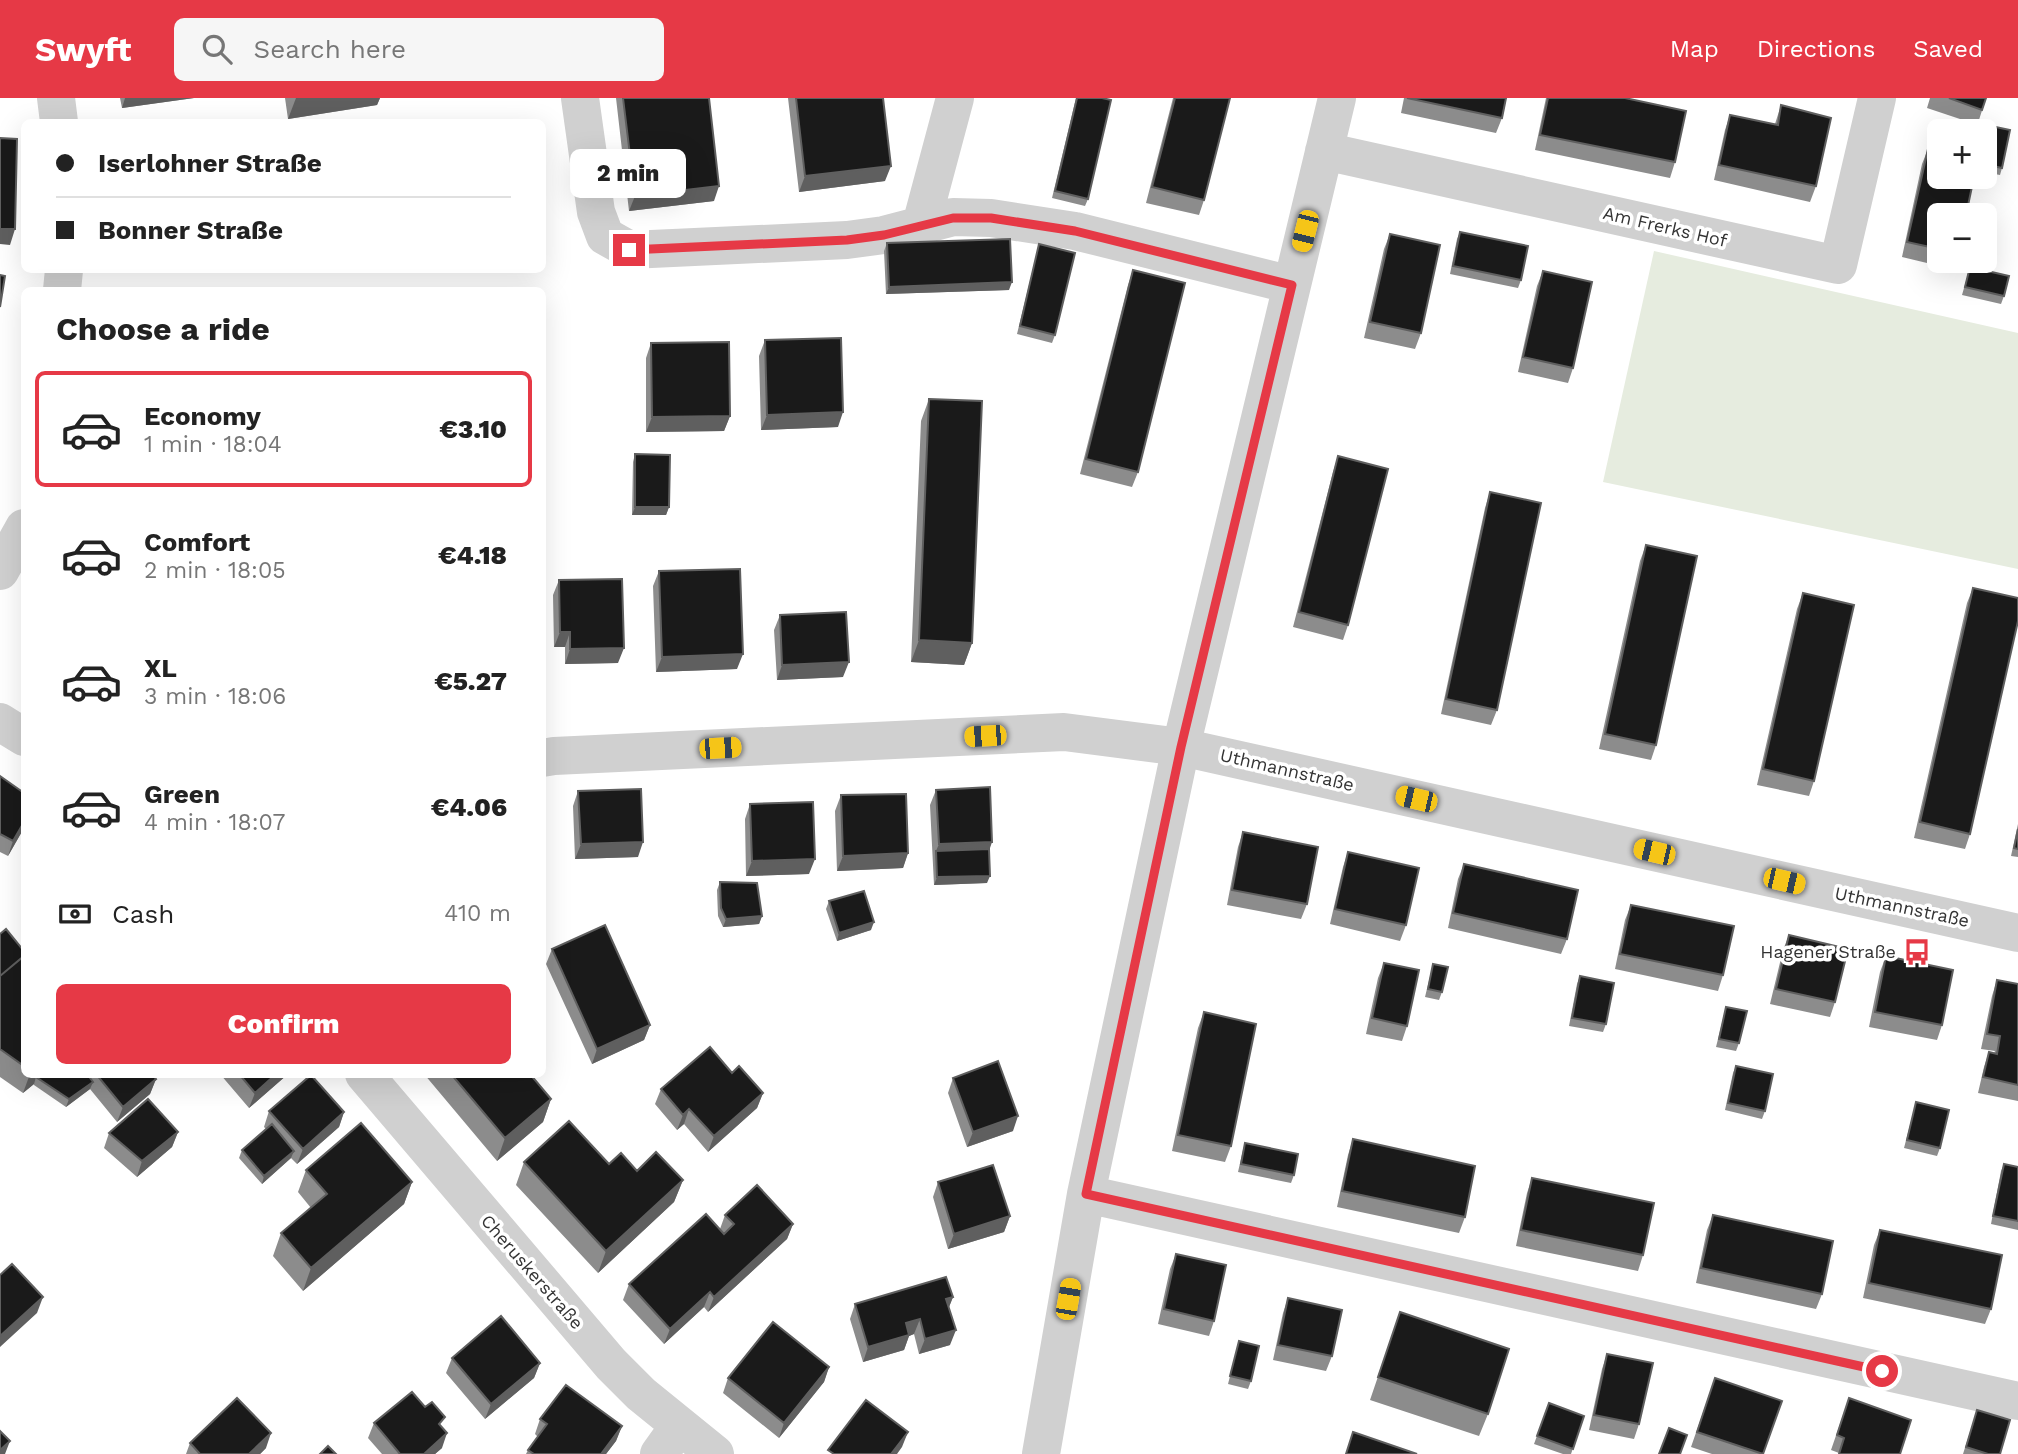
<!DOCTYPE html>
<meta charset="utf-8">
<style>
:root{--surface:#fff;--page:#f6f6f6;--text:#222;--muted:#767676;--line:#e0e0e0;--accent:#e63946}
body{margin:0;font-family:"Work Sans",sans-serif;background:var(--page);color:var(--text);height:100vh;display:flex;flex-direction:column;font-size:26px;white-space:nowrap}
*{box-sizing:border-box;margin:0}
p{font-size:23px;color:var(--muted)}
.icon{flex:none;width:38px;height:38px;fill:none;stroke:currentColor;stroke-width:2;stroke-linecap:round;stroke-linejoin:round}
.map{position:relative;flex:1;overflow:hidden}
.sheet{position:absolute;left:21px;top:189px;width:525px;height:791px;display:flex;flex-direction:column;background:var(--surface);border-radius:10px;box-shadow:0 7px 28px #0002}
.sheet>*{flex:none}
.banner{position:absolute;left:21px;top:21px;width:525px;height:154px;border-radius:10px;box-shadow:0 7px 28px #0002;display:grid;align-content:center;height:154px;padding:0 35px;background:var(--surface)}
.buttons{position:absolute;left:1927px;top:21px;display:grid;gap:14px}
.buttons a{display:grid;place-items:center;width:70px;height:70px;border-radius:10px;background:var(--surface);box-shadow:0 7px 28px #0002;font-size:35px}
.end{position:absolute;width:32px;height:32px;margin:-16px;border:9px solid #e63946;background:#fff;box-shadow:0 0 0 4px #fff}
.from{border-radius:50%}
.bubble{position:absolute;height:49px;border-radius:10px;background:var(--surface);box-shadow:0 7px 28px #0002;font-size:23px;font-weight:800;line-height:49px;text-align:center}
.car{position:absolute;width:21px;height:42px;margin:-21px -10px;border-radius:9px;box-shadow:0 0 5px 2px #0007;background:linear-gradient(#f5c518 24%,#345 0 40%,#f5c518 0 76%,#345 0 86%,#f5c518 0)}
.banner b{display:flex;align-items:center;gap:24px;height:66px;font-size:26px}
.banner b+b{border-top:2px solid var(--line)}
.banner i{width:18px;height:18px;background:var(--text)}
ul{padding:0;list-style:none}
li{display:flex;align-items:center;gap:21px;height:116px;margin:0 14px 10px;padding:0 21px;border:4px solid transparent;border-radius:10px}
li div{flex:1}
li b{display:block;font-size:26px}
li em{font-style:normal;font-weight:800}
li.active{border-color:var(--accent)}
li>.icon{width:63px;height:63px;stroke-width:1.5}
h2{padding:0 35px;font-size:32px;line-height:84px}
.pay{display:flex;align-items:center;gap:18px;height:77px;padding:0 35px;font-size:26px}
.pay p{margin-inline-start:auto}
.button{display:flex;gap:14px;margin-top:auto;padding:14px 35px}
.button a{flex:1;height:80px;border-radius:10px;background:var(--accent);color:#fff;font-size:28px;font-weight:800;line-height:80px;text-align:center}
header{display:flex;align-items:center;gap:42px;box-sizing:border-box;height:98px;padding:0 35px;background:var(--accent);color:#fff}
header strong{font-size:33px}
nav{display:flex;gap:38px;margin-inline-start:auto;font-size:24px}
.search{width:490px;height:63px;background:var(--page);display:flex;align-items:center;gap:18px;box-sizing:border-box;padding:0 24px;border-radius:10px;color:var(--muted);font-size:26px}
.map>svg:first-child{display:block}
.green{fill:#e6ecdf}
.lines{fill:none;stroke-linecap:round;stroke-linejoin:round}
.minor{stroke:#d0d0d0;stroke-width:38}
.wall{fill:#8c8c8c}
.shaded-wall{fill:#5f5f5f}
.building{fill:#1a1a1a;stroke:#5f5f5f;stroke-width:2}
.route{stroke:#e63946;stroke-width:9}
.labels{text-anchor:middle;stroke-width:7;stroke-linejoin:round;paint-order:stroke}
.street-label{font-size:18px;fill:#333;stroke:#fff}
.poi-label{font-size:18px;fill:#333;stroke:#fff;text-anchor:end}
</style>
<header>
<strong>Swyft</strong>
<div class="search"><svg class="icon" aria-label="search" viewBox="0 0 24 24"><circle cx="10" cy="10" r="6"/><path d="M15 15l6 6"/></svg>Search here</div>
<nav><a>Map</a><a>Directions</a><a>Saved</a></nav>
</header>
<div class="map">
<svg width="2018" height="1356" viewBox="0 0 2018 1356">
<rect width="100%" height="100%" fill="#fff"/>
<path class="green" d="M1654,153L2018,235V471L1603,384Z"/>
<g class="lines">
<path class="minor" d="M56,0L59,24
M580,0L596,114L605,138L630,152L847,142L884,137L953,119L991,120L1075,133L1292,187
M1324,53L1838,167L1877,0
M921,127L955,0
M62,192L64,172
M0,473L24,430
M0,624L24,639
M542,660L554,658L1064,634L1181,649L2018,835
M364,976L611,1266L641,1296L715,1356
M1086,1096L2018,1303
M659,1356L679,1328
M1041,1356L1086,1096L1181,649L1337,0"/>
</g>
<path class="wall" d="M120,0H194L122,10Z
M285,0H380L377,7L288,21Z
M616,0H709L714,103L629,113Z
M788,0H883L885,83L799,94Z
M1076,0H1102L1088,101L1085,108L1052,100Z
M1173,0H1230L1204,102L1199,117L1146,105Z
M1404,0H1506L1502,20L1496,35L1401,15Z
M1546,0H1625L1675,64L1670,80L1535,52Z
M1930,0H1986L1978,25L2010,32L2002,70L2000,77L1984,74V33H1969L1972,25L1927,10Z
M1781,7L1816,88L1810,104L1714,82L1725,32L1730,17L1775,26Z
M1928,51L1939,117V163H1955L1952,171L1902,159L1922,66Z
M1460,134L1521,182L1518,190L1450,176L1457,141Z
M1390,136L1421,235L1415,251L1364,240L1384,151Z
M887,145L1009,192L886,196L884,153Z
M1039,146L1055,237L1052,245L1017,236Z
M1970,169L2004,198L2001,206L1962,197Z
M1133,172L1138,374L1132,389L1080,376L1128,187Z
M1543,173L1573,270L1568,285L1518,274L1537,188Z
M765,242L838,329L761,332L759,258Z
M651,245L730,318L724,333L646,334V260Z
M929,301L972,545L964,567L911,564L921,323Z
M635,356L669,409L666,417H632L633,364Z
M1338,358L1348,527L1343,542L1293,529L1333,374Z
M1490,394L1497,612L1491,627L1441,616L1485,410Z
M1646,447L1656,647L1651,662L1599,651L1640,463Z
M659,473L737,571L656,574L653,488Z
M559,482L618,565L565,566V549H554L553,497Z
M1973,490L1970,736L1965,751L1914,740L1967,505Z
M1803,495L1814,683L1809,698L1757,687L1797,511Z
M780,517L843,579L777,582L774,532Z
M0,678L24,695V730L8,758L0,754Z
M936,692L989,751L987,785L934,787L930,707Z
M578,693L638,759L575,761L573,708Z
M841,697L908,755L903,770L837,773L835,713Z
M750,706L809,776L746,778L745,721Z
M2018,726V759L2011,758Z
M1243,734L1307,806L1301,821L1227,807L1238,749Z
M1348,754L1406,827L1400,843L1330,826L1343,769Z
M1464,766L1567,841L1561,856L1448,830L1458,781Z
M720,784L762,818L759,826L723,829L718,818L717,792Z
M829,803L871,832L837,843L826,811Z
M1631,807L1723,877L1718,893L1615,871L1625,822Z
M0,836L24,853V976H152L156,981L150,996L117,1024L90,991L66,1009L34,987V986L23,995L0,979Z
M1789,837L1835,904L1830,919L1770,906L1783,852Z
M552,851L650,927L644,942L592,966L546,866Z
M1886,858L1942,927L1937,942L1869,929L1880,874Z
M1384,865L1407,928L1402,943L1366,936L1378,880Z
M1433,866L1442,894L1439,902L1425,899Z
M1580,878L1606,926L1603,934L1569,928L1577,886Z
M1997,882L2018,886V1003L1978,995L1984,969L1989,954L1994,955L1995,953L1981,951L1992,898Z
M1726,909L1739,945L1736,953L1716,949Z
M1204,914L1231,1048L1225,1064L1172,1053L1198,930Z
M1736,968L1765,1013L1762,1021L1725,1012L1733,975Z
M732,975L763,995L757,1010L708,1054L684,1026L677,1032L655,1006L661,991Z
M220,976H288L249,1010Z
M424,976H530L551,1001L543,1024L497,1063Z
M953,980L1013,1033L967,1049L948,995Z
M1916,1004L1940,1050L1937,1058L1904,1050Z
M269,1013L344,1014L339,1029L297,1066L291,1060L262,1086L239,1060L242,1052L266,1031L264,1029Z
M178,1034L172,1049L137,1079L104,1050L109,1035Z
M1353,1041L1465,1119L1459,1135L1337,1109L1348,1057Z
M1245,1045L1294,1077L1291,1085L1238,1074L1243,1052Z
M524,1064L637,1073L683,1082L674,1104L598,1175L516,1087Z
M2004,1066L2018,1069V1132L1991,1126L2001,1073Z
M306,1072L412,1084L404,1106L303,1193L273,1158L281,1135L311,1110L298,1094Z
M1532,1080L1643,1157L1638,1173L1516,1148L1527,1095Z
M938,1084L1010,1118L1004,1134L948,1151L933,1099Z
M725,1117L793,1126L787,1141L708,1214L704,1209L664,1246L623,1202L629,1186L720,1131Z
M1713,1117L1822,1196L1816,1211L1696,1185L1707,1132Z
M1880,1132L1991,1211L1985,1226L1863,1200L1874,1147Z
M1176,1156L1214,1223L1209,1238L1158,1226L1170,1171Z
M953,1199L949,1209L950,1247L919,1256L914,1236L909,1238L904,1252L863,1264L850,1221L855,1206Z
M1288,1200L1332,1258L1326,1273L1273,1262L1283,1215Z
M1400,1214L1488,1316L1479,1338L1370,1302Z
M1239,1243L1251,1283L1248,1291L1228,1286Z
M1607,1256L1639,1326L1634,1341L1589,1332L1602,1271Z
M452,1260L540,1265L534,1280L485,1321L446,1275Z
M829,1269L824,1284L779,1340L723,1295L728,1280Z
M1715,1280L1763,1356H1712L1691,1349Z
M1849,1300L1911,1322L1839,1355L1831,1352Z
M1549,1305L1584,1318L1571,1356H1563L1534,1346Z
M1977,1312L2000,1356H1963Z
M540,1321L622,1328L616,1343L606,1356H526L528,1352L538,1339L535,1336Z
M374,1325L442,1329V1350L435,1356H382L368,1340Z
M190,1345L266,1350L260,1356H186Z"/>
<path class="shaded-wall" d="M125,0H194L122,10Z
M296,0H380L377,7L288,21Z
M891,68L885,83L799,94L805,78Z
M719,88L714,103L629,113L635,98Z
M0,131H15L10,147L0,146Z
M286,172H301L285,175Z
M1012,184L1009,192L886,196L889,189Z
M843,314L838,329L761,332L767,317Z
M730,318L724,333L646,334L652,319Z
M635,409H669L666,417H632Z
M560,534H570L565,549H554Z
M919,542L972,545L964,567L911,564Z
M624,550L618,565L565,566L570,551Z
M743,556L737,571L656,574L662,559Z
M849,564L843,579L777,582L782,567Z
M24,724V730L8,758L13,743Z
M643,744L638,759L575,761L581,746Z
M992,744L987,759L936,753L939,746Z
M908,755L903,770L837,773L843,758Z
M815,761L809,776L746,778L752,763Z
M990,778L987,785L934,787L937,779Z
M762,818L759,826L723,829L726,821Z
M874,824L871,832L837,843L839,835Z
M650,927L644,942L592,966L597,951Z
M30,976H45L36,979L34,986L23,995Z
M276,976H288L249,1010L255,995Z
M156,981L150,996L117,1024L123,1009Z
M93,984L90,991L66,1009L69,1001Z
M763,995L757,1010L708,1054L714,1038Z
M551,1001L543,1024L497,1063L505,1040Z
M689,1011L684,1026L677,1032L683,1017Z
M344,1014L339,1029L297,1066L303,1051Z
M1018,1018L1013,1033L967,1049L973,1034Z
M178,1034L172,1049L137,1079L142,1063Z
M294,1053L291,1060L262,1086L264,1078Z
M683,1082L674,1104L598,1175L606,1153Z
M412,1084L404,1106L303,1193L311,1170Z
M1010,1118L1004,1134L948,1151L954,1136Z
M793,1126L787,1141L708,1214L714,1199Z
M710,1194L704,1209L664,1246L670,1231Z
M43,1199L37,1215L0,1249V1238Z
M953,1199L947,1214L946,1201Z
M920,1221L914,1236L909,1238L904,1252L863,1264L868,1249L906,1225Z
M956,1232L950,1247L919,1256L925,1241Z
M540,1265L534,1280L485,1321L491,1306Z
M829,1269L824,1284L779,1340L784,1325Z
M622,1328L616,1343L606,1356H601Z
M908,1334L902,1349L897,1356H891Z
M271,1335L266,1350L260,1356H249Z
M447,1335L442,1350L435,1356H424Z
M10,1343L5,1356H0V1352Z"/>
<path class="building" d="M623,0H709L719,88L635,98Z
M796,0H883L891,68L805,78Z
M1077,0H1102L1111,2L1088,101L1055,93Z
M1175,0H1230L1204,102L1152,89Z
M1407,0H1506L1502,20Z
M1548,0H1625L1686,13L1675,64L1540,37Z
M1949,0H1986L1982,12Z
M1781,7L1831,20L1816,88L1719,67L1730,17L1778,27Z
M1972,24L2010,32L2002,70L1984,66V33H1970Z
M0,40L17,41L15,131H0Z
M1928,51L1939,53V79H1974L1966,117H1939V151L1907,144Z
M1460,134L1528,148L1521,182L1453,168Z
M1390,136L1440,147L1421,235L1370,224Z
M1010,141L1012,184L889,189L887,145Z
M1039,146L1075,155L1055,237L1020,228Z
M1970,169L2009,178L2004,198L1965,189Z
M1133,172L1185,185L1138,374L1086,361Z
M1543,173L1592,184L1573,270L1523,259Z
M0,177L5,178L0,209Z
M841,240L843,314L767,317L765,242Z
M729,244L730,318L652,319L651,245Z
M929,301L982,303L972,545L919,542Z
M635,356L670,357L669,409H635Z
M1338,358L1388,371L1348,527L1299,514Z
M1490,394L1541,405L1497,612L1446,601Z
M1646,447L1697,458L1656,647L1605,636Z
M740,471L743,556L662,559L659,473Z
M622,481L624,550L570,551V534H560L559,482Z
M1973,490L2018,500V523L1970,736L1920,724Z
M1803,495L1854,507L1814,683L1763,671Z
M846,514L849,564L782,567L780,517Z
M0,678L24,695V724L13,743L0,736Z
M990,689L992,744L939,746L936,692Z
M641,691L643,744L581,746L578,693Z
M906,696L908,755L843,758L841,697Z
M813,704L815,761L752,763L750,706Z
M2018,731V751L2014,750Z
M1243,734L1318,749L1307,806L1232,792Z
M989,751L990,778L937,779L936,753Z
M1348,754L1419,770L1406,827L1335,811Z
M1464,766L1578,792L1567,841L1453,815Z
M720,784L757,785L762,818L726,821L721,810Z
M864,793L874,824L839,835L829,803Z
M1631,807L1734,828L1723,877L1620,856Z
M605,827L650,927L597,951L552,851Z
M6,831L24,853V858L0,878V836Z
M1789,837L1848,851L1835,904L1776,891Z
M24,858V968L0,951V878Z
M1886,858L1953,872L1942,927L1875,914Z
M1384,865L1419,872L1407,928L1372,920Z
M1433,866L1448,869L1442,894L1428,891Z
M1580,878L1614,885L1606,926L1572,920Z
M1997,882L2018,886V987L1983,979L1989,954L1997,956L2000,938L1987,936Z
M1726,909L1747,913L1739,945L1719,941Z
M1204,914L1256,926L1231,1048L1178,1037Z
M710,949L732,975L739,968L763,995L714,1038L689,1011L683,1017L661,991Z
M998,963L1018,1018L973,1034L953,980Z
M1736,968L1773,976L1765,1013L1728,1005Z
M39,976H87L93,984L69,1001L36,979Z
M96,976H152L156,981L123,1009Z
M239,976H276L255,995Z
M451,976H530L551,1001L505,1040Z
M311,977L344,1014L303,1051L269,1013Z
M148,1001L178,1034L142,1063L109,1035Z
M1916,1004L1949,1012L1940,1050L1907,1042Z
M569,1023L609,1066L621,1055L637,1073L656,1054L683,1082L606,1153L524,1064Z
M361,1025L412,1084L311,1170L281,1135L327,1096L306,1072Z
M272,1026L294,1053L264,1078L242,1052Z
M1353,1041L1475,1068L1465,1119L1342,1093Z
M1245,1045L1298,1056L1294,1077L1241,1066Z
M2004,1066L2018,1069V1123L1993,1118Z
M993,1067L1010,1118L954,1136L938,1084Z
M1532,1080L1654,1105L1643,1157L1521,1132Z
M757,1087L793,1126L714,1199L710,1194L670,1231L629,1186L706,1116L724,1136L734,1126L725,1117Z
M1713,1117L1833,1143L1822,1196L1701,1170Z
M1880,1132L2002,1157L1991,1211L1869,1185Z
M1176,1156L1226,1167L1214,1223L1164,1211Z
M12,1166L43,1199L0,1238V1177Z
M946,1179L953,1199L946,1201L956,1232L925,1241L920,1221L906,1225L909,1237L868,1249L855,1206Z
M1288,1200L1342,1212L1332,1258L1278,1247Z
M1400,1214L1509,1251L1488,1316L1378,1279Z
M501,1218L540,1265L491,1306L452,1260Z
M773,1224L829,1269L784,1325L728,1280Z
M1239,1243L1259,1248L1251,1283L1230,1278Z
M1607,1256L1653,1265L1639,1326L1594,1317Z
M1715,1280L1782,1303L1763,1356L1697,1334Z
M566,1287L622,1328L601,1356H534L528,1352L547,1326L540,1321Z
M412,1294L425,1309L432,1304L445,1319L439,1326L447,1335L424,1356H400L374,1325Z
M237,1300L271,1335L249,1356H200L190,1345Z
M1849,1300L1911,1322L1900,1356H1839L1844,1340L1837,1337Z
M866,1302L908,1334L891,1356H834L828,1352Z
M1549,1305L1584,1318L1573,1351L1537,1338Z
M1977,1312L2010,1322L2000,1356H1988L1966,1349Z
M1669,1330L1687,1337L1680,1356H1659Z
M0,1333L10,1343L0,1352Z
M1353,1334L1417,1356H1346Z
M328,1348L336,1356H320Z"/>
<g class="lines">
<path class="route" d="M629,152L847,142L884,137L953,120H991L1075,133L1292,187L1181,649L1086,1096L1882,1273"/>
</g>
<defs>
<symbol id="bus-bare" viewBox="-9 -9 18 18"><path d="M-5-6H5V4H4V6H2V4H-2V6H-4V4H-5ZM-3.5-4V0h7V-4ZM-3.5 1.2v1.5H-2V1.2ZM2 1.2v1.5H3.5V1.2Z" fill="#e63946" stroke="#fff" stroke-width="2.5" paint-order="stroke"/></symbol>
</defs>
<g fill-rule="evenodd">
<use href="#bus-bare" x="1898" y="835" width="38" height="38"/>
</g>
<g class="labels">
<g class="street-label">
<text transform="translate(1665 129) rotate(13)" y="6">Am Frerks Hof</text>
<text transform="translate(1287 672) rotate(13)" y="6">Uthmannstraße</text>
<text transform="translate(1902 809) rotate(12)" y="6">Uthmannstraße</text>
<text transform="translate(532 1174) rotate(49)" y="6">Cheruskerstraße</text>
</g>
<g class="poi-label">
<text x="1896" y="860">Hagener Straße</text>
</g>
</g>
</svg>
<div class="buttons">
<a>+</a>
<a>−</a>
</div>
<i class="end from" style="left:1882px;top:1273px"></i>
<i class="end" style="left:629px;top:152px"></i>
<div class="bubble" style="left:570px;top:51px;width:116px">2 min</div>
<i class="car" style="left:1305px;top:133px;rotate:194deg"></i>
<i class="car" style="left:985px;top:638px;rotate:267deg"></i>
<i class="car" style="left:720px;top:650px;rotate:87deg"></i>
<i class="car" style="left:1416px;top:701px;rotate:283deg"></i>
<i class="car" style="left:1654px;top:754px;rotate:283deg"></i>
<i class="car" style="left:1784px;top:783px;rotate:103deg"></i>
<i class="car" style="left:1068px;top:1201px;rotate:10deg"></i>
<div class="banner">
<b><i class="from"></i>Iserlohner Straße</b>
<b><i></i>Bonner Straße</b>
</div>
<section class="sheet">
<h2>Choose a ride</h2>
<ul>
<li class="active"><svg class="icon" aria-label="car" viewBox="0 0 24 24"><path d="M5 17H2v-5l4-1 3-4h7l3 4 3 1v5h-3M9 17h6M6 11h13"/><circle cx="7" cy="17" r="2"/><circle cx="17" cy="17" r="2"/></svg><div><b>Economy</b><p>1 min · 18:04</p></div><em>€3.10</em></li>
<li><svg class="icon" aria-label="car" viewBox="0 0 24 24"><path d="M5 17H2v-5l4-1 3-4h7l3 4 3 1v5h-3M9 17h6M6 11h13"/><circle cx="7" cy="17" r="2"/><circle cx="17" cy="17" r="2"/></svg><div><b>Comfort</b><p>2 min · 18:05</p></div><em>€4.18</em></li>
<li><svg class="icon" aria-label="car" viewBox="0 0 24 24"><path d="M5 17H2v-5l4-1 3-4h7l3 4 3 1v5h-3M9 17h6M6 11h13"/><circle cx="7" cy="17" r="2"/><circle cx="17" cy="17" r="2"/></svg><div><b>XL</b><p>3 min · 18:06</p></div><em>€5.27</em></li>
<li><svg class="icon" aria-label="car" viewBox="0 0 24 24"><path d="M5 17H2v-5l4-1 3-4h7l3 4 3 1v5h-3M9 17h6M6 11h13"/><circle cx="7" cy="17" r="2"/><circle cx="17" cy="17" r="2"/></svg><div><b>Green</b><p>4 min · 18:07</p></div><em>€4.06</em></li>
</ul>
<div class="pay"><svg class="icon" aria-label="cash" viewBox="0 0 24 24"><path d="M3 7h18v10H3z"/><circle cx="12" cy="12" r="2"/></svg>Cash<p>410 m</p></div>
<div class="button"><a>Confirm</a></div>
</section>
</div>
